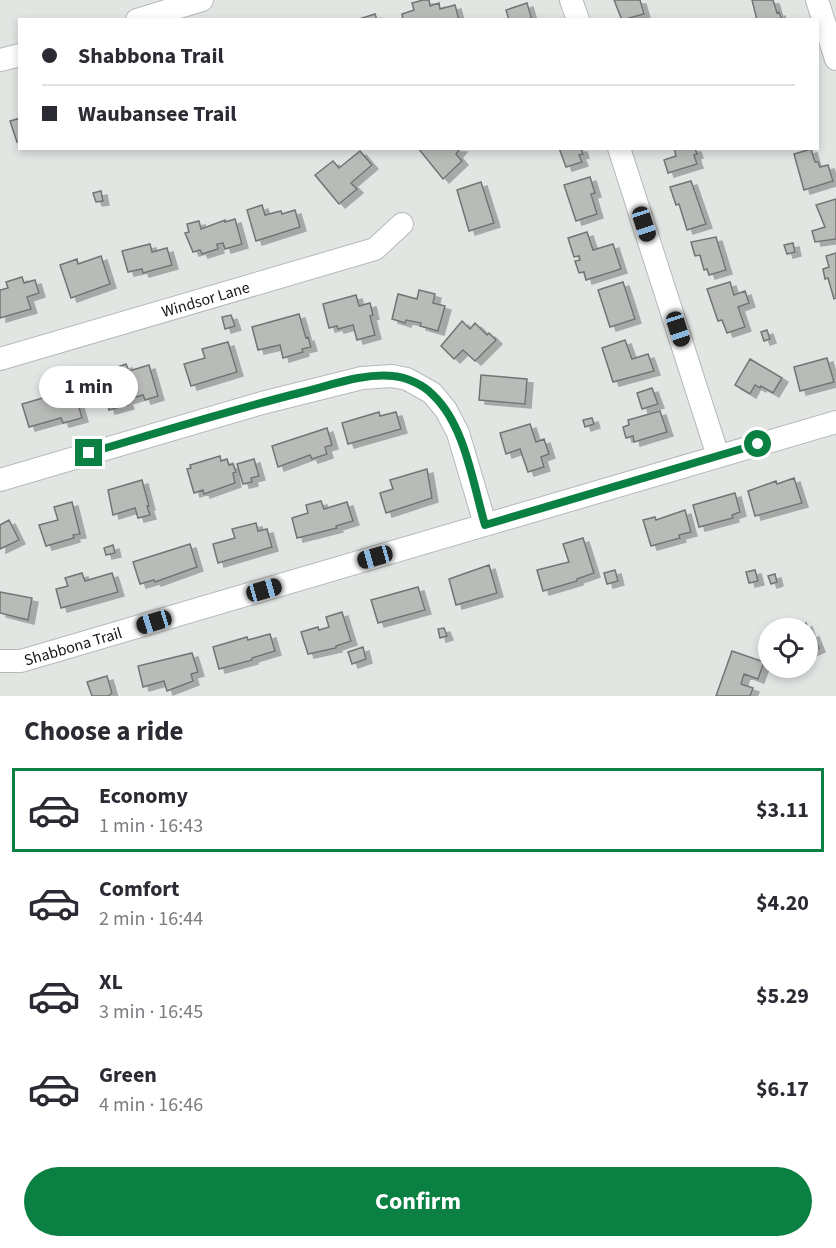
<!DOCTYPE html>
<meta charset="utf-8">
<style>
:root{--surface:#fff;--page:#f2f2f3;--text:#2b2b33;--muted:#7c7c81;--line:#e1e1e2;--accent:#0b8043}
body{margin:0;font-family:"Source Sans 3",sans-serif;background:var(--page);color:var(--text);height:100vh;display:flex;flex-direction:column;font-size:22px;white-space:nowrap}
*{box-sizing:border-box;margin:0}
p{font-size:20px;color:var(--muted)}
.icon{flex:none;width:33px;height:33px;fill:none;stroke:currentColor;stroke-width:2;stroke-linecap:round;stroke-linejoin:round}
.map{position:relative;height:696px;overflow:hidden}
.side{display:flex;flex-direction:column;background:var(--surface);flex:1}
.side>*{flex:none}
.banner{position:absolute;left:18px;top:18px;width:801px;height:132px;border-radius:0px;box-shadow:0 3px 9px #0003;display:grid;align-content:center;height:132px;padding:0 24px;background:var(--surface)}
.fabs{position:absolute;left:758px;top:618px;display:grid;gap:12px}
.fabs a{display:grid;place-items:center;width:60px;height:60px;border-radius:50%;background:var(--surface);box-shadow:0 3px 9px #0003;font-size:30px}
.end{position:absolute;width:27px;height:27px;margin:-14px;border:8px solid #0b8043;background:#fff;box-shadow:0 0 0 3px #fff}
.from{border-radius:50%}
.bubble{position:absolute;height:42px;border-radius:21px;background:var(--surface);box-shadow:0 3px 9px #0003;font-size:20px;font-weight:700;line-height:42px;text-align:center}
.car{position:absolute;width:18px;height:36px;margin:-18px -9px;border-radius:8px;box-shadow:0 0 4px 2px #0007;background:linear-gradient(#222 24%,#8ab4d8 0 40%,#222 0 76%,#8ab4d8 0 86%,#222 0)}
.banner b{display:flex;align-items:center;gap:21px;height:57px;font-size:22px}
.banner b+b{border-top:2px solid var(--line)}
.banner i{width:15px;height:15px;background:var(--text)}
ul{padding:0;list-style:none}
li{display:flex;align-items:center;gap:18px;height:84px;margin:0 12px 9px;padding:0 12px;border:3px solid transparent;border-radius:0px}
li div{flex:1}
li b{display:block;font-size:22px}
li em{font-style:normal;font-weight:700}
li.selected{border-color:var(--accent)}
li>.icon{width:54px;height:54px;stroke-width:1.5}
h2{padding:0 24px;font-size:27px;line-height:72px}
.cta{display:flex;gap:12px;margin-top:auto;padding:12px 24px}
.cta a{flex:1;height:69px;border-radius:36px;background:var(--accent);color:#fff;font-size:24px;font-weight:700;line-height:69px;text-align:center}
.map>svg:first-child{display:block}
.building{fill:#b8bbb8;stroke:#727572;stroke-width:1.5;filter:url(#shadow)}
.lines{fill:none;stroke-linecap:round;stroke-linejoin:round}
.minor-casing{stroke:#b6bab7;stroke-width:24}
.minor{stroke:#fff;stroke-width:22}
.route{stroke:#0b8043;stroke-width:8}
.labels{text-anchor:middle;stroke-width:4.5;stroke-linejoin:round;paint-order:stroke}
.street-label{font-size:16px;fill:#141515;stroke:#e2e6e3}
</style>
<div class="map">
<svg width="836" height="696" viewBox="0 0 836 696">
<defs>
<filter id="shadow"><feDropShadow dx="6" dy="4" stdDeviation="0" flood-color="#0004"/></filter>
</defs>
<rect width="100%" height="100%" fill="#e2e6e3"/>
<path class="building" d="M423,0H429L430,6L439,3L440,9L455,5L459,20H403L402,14L414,10L412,3Z
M614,0H640L644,14L622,20Z
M752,0H773L777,13L779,12L782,20H757Z
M527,3L532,20H509L506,10Z
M375,14L377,20H356Z
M20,118V142H17L10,121Z
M418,148H461L456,154L462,161L443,179Z
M559,148H581L583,154L579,155L582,162L566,167Z
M674,148H695L697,154L694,155L697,164L668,173L664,160L676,156Z
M811,149L815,162H818L820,167L828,165L833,181L804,190L794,154Z
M360,151L372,165L351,183L357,189L339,204L315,175L333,161L339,168Z
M590,177L595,193L591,194L597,214L576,221L564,185Z
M691,181L706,224L687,230L679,204L676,205L670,187Z
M481,182L494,223L469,231L457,190Z
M101,191L103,201L96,202L93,193Z
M836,199V239L815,242L812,231L825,227L816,205Z
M262,205L265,215L281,211L282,214L295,210L300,227L256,241L247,210Z
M235,219L242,244L225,249L223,243L217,244L218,249L202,254L200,250L193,252L185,233L189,232L187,224L199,221L201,229L225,220V222Z
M587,232L593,250L613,244L621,269L586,280L584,272L579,273L575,261L580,260L579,256L574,257L568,238Z
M716,237L726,270L709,275L707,269L704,270L700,255L695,256L691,242Z
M793,243L795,252L787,254L784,245Z
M150,244L152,252L167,248L172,265L143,273L142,269L128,272L122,251Z
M836,253V298L834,299L828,278L825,279L823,269L829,267L826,256Z
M101,256L110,284L71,298L60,265L77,259L78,264Z
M22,277L24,283L35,280L39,293L27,297L31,309L0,318V290L8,288L6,282Z
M623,282L635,319L610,327L598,290Z
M730,282L734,295L745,291L749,303L738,307L745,327L727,333L722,320L718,321L707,289Z
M419,290L435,294L433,303L445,306L438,331L420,326L421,323L406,320L405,323L392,319L398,294L417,299Z
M356,295L359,306L370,303L373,315L370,316L375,335L357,340L353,325L338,329L337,326L329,328L323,304Z
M299,314L306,338L308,337L311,347L302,349L303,352L283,358L280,345L258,350L252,327Z
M231,315L235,326L225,329L222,317Z
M462,321L470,329L475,323L487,335L489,333L496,340L475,361L463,350L454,359L441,346Z
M767,330L770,339L764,341L761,332Z
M625,340L632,359L648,354L654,371L613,382L602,348Z
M228,342L237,372L191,386L184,364L205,358L202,349Z
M827,358L834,382L800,391L794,367Z
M750,359L782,378L773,393L761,386L760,388L755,385L750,394L735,385Z
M126,364L129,371L149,365L158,396L145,400L143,395L126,400L128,405L109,410L102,385L115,381L114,376L117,375L115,368Z
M481,375L527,379L525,404L479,400Z
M652,388L658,404L642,409L637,393Z
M74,389L82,418L63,423L61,418L29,427L22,404Z
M660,411L667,432L634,442L633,436L626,438L623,427L629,425L628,420Z
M379,412L380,416L396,412L401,429L348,444L342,423Z
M592,418L594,424L585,427L583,420Z
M530,424L536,442L544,439L549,454L541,457L544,467L528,472L520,449L506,454L500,433Z
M327,428L332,445L325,447L327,454L312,459L310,455L278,467L272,446Z
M220,456L221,461L227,459L229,465L233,464L236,472L233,473L235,483L204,494L203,490L194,493L187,469L191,468L190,465Z
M254,459L259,476L251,478L252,482L243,484L237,464Z
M427,469L432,498L386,513L380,493L393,489L390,480Z
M794,478L802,503L755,516L748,491L776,481L777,484Z
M142,480L149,506H147L150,515L138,518L135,508L113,515L108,490Z
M735,493L740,512L732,515L733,518L699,527L693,505Z
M321,501L324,509L347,502L353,521L336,526L337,528L297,538L292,518L308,513L306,505Z
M72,502L80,534L73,535L74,538L46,546L39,525L58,520L54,507Z
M685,510L691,532L679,535L680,538L651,546L643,520L655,517L656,520Z
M9,520L19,540L0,549V525Z
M256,523L258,531L267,529L272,547L218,563L213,544L235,538L232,529Z
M583,538L594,573L577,579V581L543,591L537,570L569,562L563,544Z
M190,544L197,567L155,582L154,580L140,584L133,562Z
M113,545L115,553L106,555L104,548Z
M489,565L497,593L456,605L449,579Z
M615,570L618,581L607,584L604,573Z
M755,570L758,581L749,583L746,572Z
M82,573L85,581L112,573L118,592L61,608L56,589L68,586L65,578Z
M775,574L777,582L771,584L768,576Z
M418,587L425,610L378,623L371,600Z
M0,592L32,598L28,620L0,613Z
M342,612L351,641L336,646V648L308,654L301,632L318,627L319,630L329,627L326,617Z
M806,623L810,634L813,633L819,648L807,653V628H792Z
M444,628L447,636L440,638L438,629Z
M270,634L275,651L252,658V660L219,669L213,647L247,637L248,640Z
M363,647L366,659L352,664L348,652Z
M732,651L764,662L758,679L744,674L741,684L753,688L750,696H716Z
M192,653L198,672L191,674L193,681L167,691L164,681L143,687L138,666Z
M107,676L112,693L108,696H92L87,682Z"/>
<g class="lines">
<defs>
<g id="minor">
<path d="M571,0L578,20"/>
<path d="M817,0L836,59"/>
<path d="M137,20L202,0"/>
<path d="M0,60L20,55"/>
<path d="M619,148L718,456"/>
<path id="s1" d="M0,359L375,249L402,224"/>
<path d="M0,480L262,403L362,378L392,376L407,379L432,393L446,410L458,433L485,524"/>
<path id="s2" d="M0,661H21L836,422"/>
</g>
</defs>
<use href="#minor" class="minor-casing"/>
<use href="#minor" class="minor"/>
</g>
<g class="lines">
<path class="route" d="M89,453C160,432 231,410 303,392C332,385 363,373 393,376C406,377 424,385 433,395C465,425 473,484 485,525L758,444"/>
</g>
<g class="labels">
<g class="street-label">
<text dy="6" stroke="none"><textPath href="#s1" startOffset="214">Windsor Lane</textPath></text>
<text dy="6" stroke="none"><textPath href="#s2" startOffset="75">Shabbona Trail</textPath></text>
</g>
</g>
</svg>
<div class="fabs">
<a><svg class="icon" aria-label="locate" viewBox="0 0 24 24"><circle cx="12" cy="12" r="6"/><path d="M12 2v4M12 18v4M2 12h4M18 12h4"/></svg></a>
</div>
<i class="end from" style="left:758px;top:444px"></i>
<i class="end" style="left:89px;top:453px"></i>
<div class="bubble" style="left:39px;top:366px;width:99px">1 min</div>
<i class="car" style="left:644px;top:224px;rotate:162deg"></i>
<i class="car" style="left:678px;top:329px;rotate:162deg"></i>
<i class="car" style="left:375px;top:557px;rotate:254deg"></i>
<i class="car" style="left:264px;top:590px;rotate:74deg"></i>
<i class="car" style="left:154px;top:622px;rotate:253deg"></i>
<div class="banner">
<b><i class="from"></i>Shabbona Trail</b>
<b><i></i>Waubansee Trail</b>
</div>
</div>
<section class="side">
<h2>Choose a ride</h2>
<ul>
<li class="selected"><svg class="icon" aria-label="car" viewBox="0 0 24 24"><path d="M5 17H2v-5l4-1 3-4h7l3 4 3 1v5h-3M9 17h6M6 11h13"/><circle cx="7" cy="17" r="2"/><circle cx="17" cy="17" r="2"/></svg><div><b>Economy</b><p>1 min · 16:43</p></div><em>$3.11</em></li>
<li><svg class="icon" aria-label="car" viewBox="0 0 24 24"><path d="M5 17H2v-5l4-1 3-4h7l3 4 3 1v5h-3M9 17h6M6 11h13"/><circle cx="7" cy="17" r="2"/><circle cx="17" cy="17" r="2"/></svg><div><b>Comfort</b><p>2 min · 16:44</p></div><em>$4.20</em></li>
<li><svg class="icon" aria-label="car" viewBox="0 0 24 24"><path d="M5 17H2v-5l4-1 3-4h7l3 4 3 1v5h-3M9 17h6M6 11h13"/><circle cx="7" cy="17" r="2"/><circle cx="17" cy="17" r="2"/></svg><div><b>XL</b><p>3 min · 16:45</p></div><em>$5.29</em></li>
<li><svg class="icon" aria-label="car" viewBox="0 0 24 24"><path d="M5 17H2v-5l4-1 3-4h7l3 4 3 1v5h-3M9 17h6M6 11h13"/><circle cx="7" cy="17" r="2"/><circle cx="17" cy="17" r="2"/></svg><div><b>Green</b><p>4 min · 16:46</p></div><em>$6.17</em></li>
</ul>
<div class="cta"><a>Confirm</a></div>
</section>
